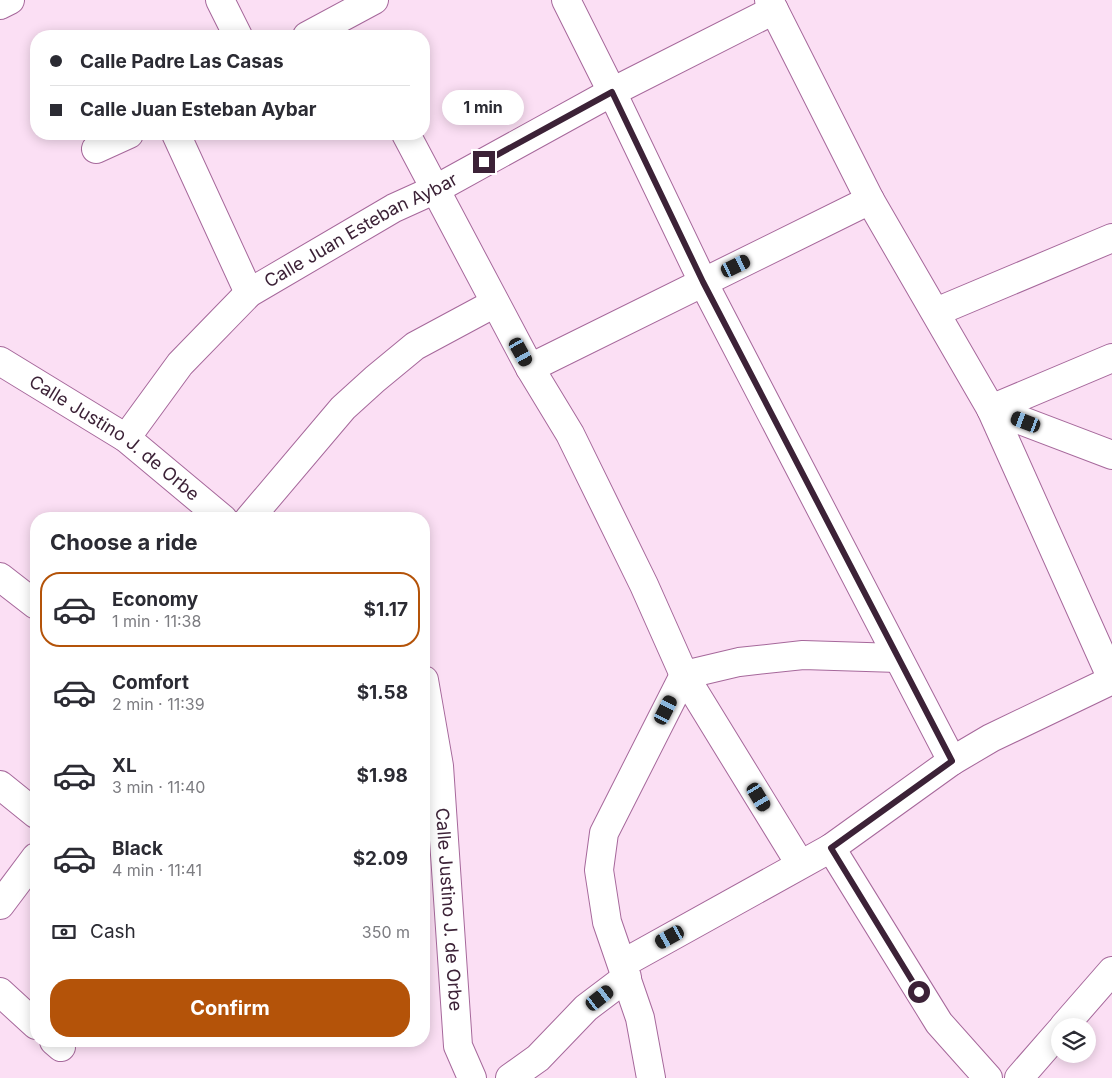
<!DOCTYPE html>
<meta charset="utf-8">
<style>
:root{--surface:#fff;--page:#f2f2f3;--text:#2b2b33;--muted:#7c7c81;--line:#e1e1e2;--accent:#b45309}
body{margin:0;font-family:Inter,sans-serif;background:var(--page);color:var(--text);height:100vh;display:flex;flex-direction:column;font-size:19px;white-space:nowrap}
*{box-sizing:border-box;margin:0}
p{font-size:16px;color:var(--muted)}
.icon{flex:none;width:28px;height:28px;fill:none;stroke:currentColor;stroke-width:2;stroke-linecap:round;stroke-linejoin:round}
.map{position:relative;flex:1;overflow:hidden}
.details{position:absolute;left:30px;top:512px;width:400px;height:535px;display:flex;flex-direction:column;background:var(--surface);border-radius:20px;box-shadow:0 2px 12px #0003}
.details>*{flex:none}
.top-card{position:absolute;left:30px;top:30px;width:400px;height:110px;border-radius:20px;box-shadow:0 2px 12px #0003;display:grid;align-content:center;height:110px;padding:0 20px;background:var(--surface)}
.fabs{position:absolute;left:1051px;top:1018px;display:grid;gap:10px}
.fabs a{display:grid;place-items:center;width:45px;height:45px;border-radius:50%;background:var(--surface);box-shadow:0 2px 12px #0003;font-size:25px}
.end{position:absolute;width:22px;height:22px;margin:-11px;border:6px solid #3c2237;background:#fff;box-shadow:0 0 0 2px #fff}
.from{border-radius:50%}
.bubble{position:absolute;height:35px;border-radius:18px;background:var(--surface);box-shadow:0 2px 12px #0003;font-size:16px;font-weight:700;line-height:35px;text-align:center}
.car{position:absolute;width:15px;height:30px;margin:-15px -8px;border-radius:6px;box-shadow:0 0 4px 1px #0007;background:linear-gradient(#222 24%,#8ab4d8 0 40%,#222 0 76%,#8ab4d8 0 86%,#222 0)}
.top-card b{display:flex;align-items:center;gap:18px;height:48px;font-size:19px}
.top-card b+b{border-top:1px solid var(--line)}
.top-card i{width:12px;height:12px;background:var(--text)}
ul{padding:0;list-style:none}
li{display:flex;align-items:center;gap:15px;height:75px;margin:0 10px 8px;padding:0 10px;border:2px solid transparent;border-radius:20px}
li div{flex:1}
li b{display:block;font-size:19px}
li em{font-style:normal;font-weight:700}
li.active{border-color:var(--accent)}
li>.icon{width:45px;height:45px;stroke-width:1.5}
h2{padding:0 20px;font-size:22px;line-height:60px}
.pay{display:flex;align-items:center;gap:12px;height:55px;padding:0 20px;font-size:19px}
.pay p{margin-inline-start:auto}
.action{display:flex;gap:10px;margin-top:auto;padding:10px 20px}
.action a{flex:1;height:58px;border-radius:20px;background:var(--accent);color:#fff;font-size:20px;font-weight:700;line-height:58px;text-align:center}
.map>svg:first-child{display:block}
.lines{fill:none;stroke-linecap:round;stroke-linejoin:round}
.minor-casing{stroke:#a6689b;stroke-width:30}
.minor{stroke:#fff;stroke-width:28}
.route{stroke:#3c2237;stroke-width:6}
.labels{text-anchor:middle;stroke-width:4.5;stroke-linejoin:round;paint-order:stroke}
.street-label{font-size:18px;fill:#3c2237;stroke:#fbdff4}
</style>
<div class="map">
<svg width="1112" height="1078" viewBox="0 0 1112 1078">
<rect width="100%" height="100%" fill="#fbdff4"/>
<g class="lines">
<defs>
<g id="minor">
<path d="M220,0L238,36"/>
<path d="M566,0L612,92L703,282L952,761"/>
<path d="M769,0L870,200L991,409L1112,679"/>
<path d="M0,5L10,0"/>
<path d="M307,36L374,0"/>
<path d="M176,134L249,293"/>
<path d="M406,134L530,368L570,434L644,585L684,675L800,864"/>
<path d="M96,149L129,134"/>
<path d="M936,312L1112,238"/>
<path id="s1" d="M0,361L126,438L223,519"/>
<path d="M530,368L870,200"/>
<path d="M991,409L1112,358"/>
<path d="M991,409L1112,455"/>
<path id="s2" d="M126,438L180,364L249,293L394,208L436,189L612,92L774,10"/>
<path d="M249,519L343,408L375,379L415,346L495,303"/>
<path d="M0,577L36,605"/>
<path id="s3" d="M424,680L439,766L458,1046L472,1078"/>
<path d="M0,785L36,814"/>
<path d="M831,848L939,1023L988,1078"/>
<path d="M0,905L36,857"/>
<path d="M622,964L831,848L952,761L991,738L1112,680"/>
<path d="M0,992L36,1025"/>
<path d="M1064,1026L1112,971"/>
<path d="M54,1041L61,1047"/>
<path d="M510,1078L538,1058L586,1008L627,977"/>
<path d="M651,1078L640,1018L607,922L599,870L604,833L684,675L739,662L803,655L898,658"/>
<path d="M1019,1078L1060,1031"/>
</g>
</defs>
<use href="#minor" class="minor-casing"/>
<use href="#minor" class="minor"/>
</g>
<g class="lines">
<path class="route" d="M484,162L612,92L703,282L952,761L831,848L919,992"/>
</g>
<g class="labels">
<g class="street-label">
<text dy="6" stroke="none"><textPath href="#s2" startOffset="319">Calle Juan Esteban Aybar</textPath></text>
<text dy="6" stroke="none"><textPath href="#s1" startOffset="138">Calle Justino J. de Orbe</textPath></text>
<text dy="6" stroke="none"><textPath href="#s3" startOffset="231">Calle Justino J. de Orbe</textPath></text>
</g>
</g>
</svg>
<div class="fabs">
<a><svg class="icon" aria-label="layers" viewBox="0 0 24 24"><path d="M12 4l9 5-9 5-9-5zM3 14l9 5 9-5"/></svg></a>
</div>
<i class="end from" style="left:919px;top:992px"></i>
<i class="end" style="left:484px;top:162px"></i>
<div class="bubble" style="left:442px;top:90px;width:82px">1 min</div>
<i class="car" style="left:736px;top:266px;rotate:64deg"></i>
<i class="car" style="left:521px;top:352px;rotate:151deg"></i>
<i class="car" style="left:1026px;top:422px;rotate:291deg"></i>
<i class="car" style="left:666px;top:710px;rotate:27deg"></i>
<i class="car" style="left:759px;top:797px;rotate:149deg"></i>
<i class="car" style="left:670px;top:937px;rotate:241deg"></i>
<i class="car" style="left:600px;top:998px;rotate:52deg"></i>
<div class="top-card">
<b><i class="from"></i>Calle Padre Las Casas</b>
<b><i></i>Calle Juan Esteban Aybar</b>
</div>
<section class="details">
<h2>Choose a ride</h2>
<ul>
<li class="active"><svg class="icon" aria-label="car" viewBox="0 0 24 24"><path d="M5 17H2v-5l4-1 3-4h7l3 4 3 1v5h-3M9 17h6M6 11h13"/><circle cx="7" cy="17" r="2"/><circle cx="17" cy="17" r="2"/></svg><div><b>Economy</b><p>1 min · 11:38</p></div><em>$1.17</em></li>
<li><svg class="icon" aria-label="car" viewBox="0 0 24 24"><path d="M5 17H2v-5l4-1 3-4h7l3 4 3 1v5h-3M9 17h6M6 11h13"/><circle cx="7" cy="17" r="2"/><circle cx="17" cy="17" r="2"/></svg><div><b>Comfort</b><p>2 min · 11:39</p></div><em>$1.58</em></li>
<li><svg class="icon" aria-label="car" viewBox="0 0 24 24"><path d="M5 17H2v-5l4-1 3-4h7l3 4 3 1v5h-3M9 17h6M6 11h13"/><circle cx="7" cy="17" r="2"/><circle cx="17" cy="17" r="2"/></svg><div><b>XL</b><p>3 min · 11:40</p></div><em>$1.98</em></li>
<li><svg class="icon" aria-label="car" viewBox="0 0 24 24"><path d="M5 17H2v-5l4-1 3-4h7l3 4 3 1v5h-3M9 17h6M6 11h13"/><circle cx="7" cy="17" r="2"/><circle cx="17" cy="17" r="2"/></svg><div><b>Black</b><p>4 min · 11:41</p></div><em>$2.09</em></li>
</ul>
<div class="pay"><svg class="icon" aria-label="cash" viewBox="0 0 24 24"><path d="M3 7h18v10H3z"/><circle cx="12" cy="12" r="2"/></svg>Cash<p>350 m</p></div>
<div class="action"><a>Confirm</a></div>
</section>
</div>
